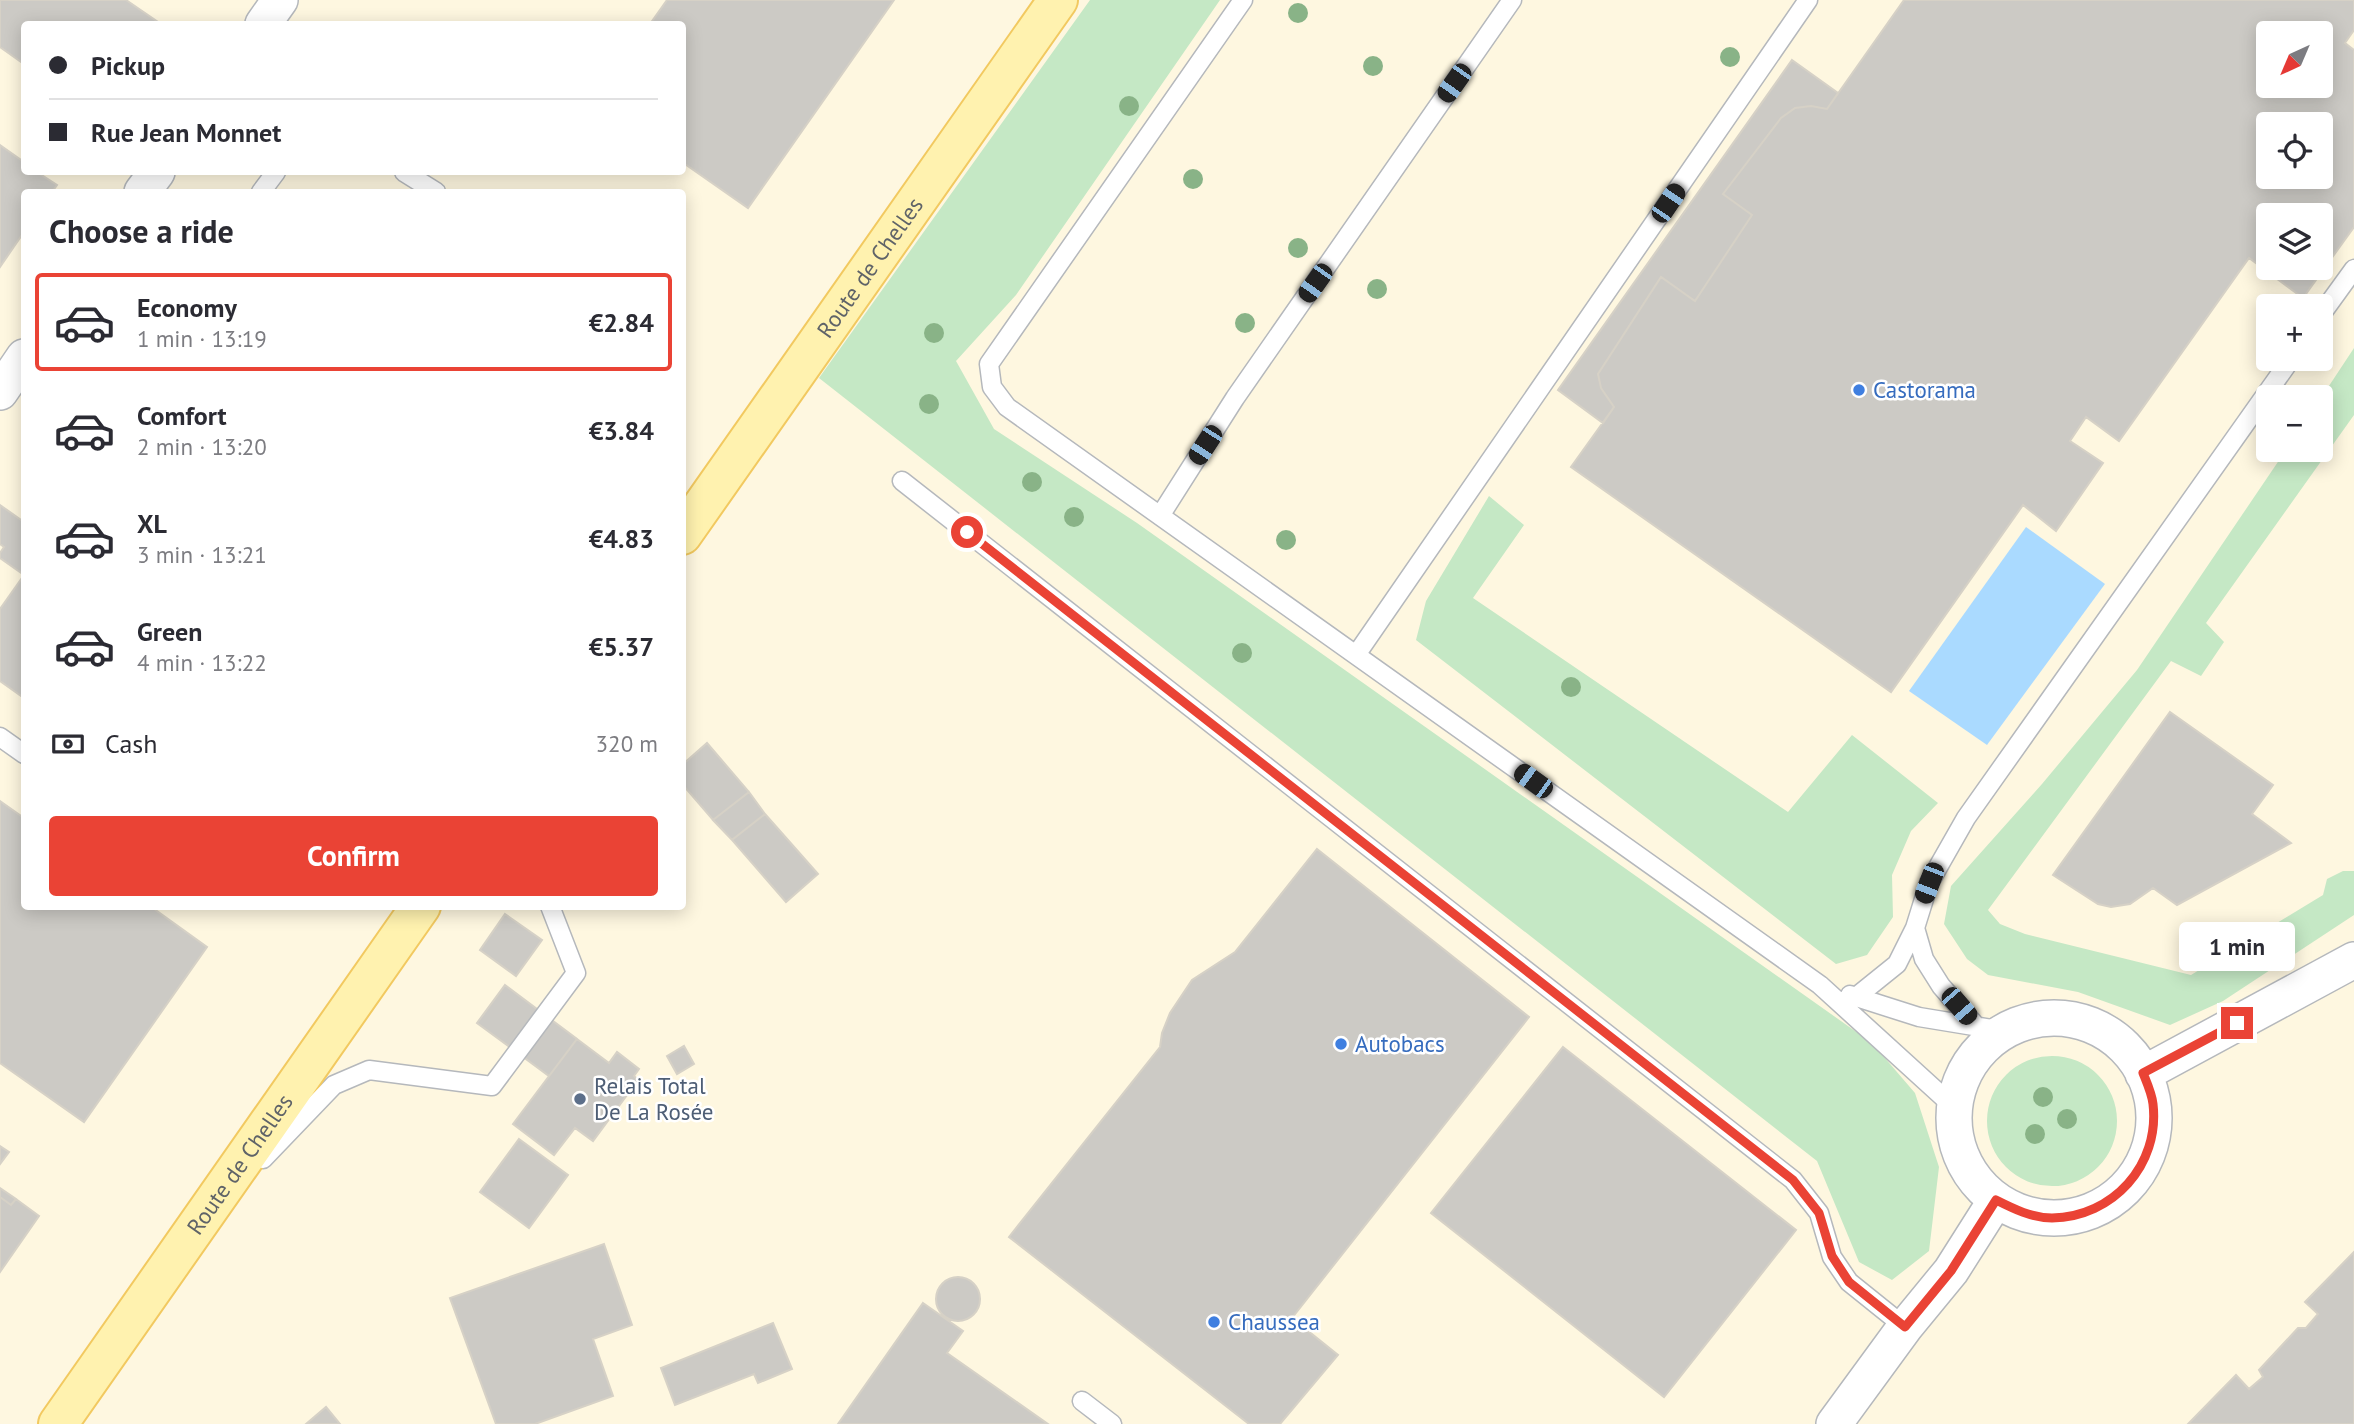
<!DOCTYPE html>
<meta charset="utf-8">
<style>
:root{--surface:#fff;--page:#f2f2f3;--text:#2b2b33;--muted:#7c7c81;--line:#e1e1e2;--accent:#ea4335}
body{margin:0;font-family:"PT Sans",sans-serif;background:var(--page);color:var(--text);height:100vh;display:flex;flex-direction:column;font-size:26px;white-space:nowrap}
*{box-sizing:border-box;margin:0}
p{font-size:23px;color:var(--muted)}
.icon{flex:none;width:38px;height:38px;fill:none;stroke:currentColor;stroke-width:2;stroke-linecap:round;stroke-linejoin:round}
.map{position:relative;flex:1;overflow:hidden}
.drawer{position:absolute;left:21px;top:189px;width:665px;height:721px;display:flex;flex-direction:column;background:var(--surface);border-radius:7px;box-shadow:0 4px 18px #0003}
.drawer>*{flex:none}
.top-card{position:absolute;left:21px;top:21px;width:665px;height:154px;border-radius:7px;box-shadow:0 4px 18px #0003;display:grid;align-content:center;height:154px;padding:0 28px;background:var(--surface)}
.needle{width:46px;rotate:224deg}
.tools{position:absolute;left:2256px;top:21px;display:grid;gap:14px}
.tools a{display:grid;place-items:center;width:77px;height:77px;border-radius:7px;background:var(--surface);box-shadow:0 4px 18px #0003;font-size:35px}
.end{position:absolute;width:32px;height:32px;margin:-16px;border:9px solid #ea4335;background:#fff;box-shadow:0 0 0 4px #fff}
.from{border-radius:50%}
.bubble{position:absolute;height:49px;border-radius:7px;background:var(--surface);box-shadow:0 4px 18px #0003;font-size:23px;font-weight:800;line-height:49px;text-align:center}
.car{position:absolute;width:21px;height:42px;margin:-21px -10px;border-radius:9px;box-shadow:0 0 5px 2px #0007;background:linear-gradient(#222 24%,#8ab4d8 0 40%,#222 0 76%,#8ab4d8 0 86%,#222 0)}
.top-card b{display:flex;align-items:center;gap:24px;height:66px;font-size:26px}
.top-card b+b{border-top:2px solid var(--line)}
.top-card i{width:18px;height:18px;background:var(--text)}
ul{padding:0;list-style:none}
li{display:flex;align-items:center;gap:21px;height:98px;margin:0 14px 10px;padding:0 14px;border:4px solid transparent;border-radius:7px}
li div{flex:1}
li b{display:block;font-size:26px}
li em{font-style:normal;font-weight:800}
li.on{border-color:var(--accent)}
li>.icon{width:63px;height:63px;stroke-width:1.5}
h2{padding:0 28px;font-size:32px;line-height:84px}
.pay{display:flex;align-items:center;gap:18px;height:77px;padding:0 28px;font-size:26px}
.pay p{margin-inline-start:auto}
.button{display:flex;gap:14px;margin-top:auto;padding:14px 28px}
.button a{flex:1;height:80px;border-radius:7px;background:var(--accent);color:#fff;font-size:28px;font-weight:800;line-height:80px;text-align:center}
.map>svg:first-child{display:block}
.commercial{fill:#fef7e0;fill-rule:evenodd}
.green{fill:#c5e8c5}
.water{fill:#aadaff}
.building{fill:#cccac5;stroke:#d6d1c6;stroke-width:2;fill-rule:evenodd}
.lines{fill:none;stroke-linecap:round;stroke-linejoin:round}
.lane-casing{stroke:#b5b8bc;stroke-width:21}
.street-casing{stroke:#b5b8bc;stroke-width:38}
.primary-casing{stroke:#f2c960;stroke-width:42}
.lane{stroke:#fff;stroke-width:18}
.street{stroke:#fff;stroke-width:35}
.primary{stroke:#fff2af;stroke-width:38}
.tree{fill:#89b387}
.route{stroke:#ea4335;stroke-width:9}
.shop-dot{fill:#3f7fe0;stroke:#fff;stroke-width:2.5}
.service-dot{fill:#5c6f8a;stroke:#fff;stroke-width:2.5}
.labels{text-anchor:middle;stroke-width:5;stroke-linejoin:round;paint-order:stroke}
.street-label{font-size:23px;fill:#5f6368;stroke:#fff}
.shop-label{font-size:23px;fill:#366cbe;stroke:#fff;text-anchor:start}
.service-label{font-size:23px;fill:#4e5e75;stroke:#fff;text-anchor:start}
</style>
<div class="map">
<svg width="2354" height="1424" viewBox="0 0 2354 1424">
<rect width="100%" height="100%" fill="#f1efe8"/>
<path class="commercial" d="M0,0H2354V1424H0ZM24,24H682V172H24ZM2268,33H2320V86H2268ZM2268,124H2320V177H2268ZM24,192H682V906H24ZM2268,215H2320V268H2268ZM2268,306H2320V359H2268ZM2268,397H2320V450H2268Z"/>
<path class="green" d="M1090,0H1220L1016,295L956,361L994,429L1137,523L1872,1043L1915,1093L1939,1167L1929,1251L1892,1280L1859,1262L1817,1161L819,378Z
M2354,348V415L2206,623L2224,642L2201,676L2171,661L1988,910L2000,924L2025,934L2191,975L2323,895L2327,879L2343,871H2354V915L2223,1001L2170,1025L2078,992L1988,975L1967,959L1944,924L1951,886L2042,784L2137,670L2286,450H2320L2321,398Z
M1489,496L1524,525L1473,598L1788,812L1852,735L1938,803L1911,831L1892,875L1893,917L1867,955L1836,964L1416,640L1426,601Z
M1987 1121a65 65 0 1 1 130 0a65 65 0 1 1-130 0Z"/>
<path class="water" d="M2026,527L2105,584L1987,745L1909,691Z"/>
<path class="building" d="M0,0H126L161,24H24V64L0,47Z
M667,0H894L748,208L682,162V24H650Z
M1904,0H2354V30L2345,43L2354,50V227L2303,298L2249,258L2119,441L2086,417L2070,441L2103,463L2056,531L2023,505L1891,692L1571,467L1614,407L1601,388L1598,374L1661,277L1695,301L1752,215L1723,194L1781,118L1795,108L1811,106L1827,109ZM2268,33H2320V86H2268ZM2268,124H2320V177H2268ZM2268,215H2320V268H2268Z
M1792,60L1838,93L1827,109L1811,106L1795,108L1781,118L1723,194L1752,215L1695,301L1661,277L1598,374L1601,388L1614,407L1603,423L1558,390Z
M0,145L24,162V172H37L57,185L52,192H24V232L0,267Z
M0,505L24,522V698L0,681V609L24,575L0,558V553L4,547L0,544Z
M2170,712L2273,785L2252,814L2291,843L2177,905L2153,888L2130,904L2111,907L2098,904L2053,875Z
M707,743L749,792L713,820L682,784V765Z
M749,792L765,814L732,840L713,820Z
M0,801L24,818V906H150L207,947L84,1122L0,1063Z
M765,814L818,874L786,902L732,840Z
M1317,849L1529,1017L1292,1318L1338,1355L1280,1424H1249L1009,1237L1160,1047L1162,1033L1170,1013L1192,980L1235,952Z
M505,914L542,940L516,976L480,950Z
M505,985L577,1039L549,1076L477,1023Z
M577,1039L609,1063L617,1052L639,1069L634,1076L638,1080L593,1141L575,1128L554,1155L513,1124Z
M684,1046L694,1064L677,1074L667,1056Z
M1563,1047L1796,1230L1664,1397L1431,1213Z
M519,1139L568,1175L529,1228L480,1192Z
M0,1146L9,1152L0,1164Z
M0,1188L16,1199L11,1205L0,1197Z
M0,1197L11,1205L16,1199L39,1216L0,1272Z
M604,1244L632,1325L593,1339L613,1396L535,1424H496L450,1298Z
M2354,1252V1424H2188L2236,1375L2249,1389L2263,1377L2259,1370L2298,1328H2306L2318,1314L2305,1302Z
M936 1299a22 22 0 1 1 44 0a22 22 0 1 1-44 0Z
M923,1303L963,1331L947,1353L1048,1424H838Z
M773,1323L792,1369L758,1383L754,1374L675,1405L661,1368Z
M326,1407L340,1424H306Z"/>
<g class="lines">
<defs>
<path id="lane" d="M1243,0L989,364L992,387L1007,407L1820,985L1954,1107
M404,172L436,192
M261,192L276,172
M2320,316L2354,269
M902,481L1793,1180L1819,1213L1832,1257L1849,1282L1905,1327
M1160,516L1235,398L1512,0
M1356,655L1808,0
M0,737L24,754
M1915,928L1929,883L1966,818L2291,359
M1850,995L1919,1017L2004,1031
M1856,997L1897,964L1915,928L1924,959L1941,986L1976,1026
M263,1159L334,1085L369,1070L492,1086L576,973L550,906
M1082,1401L1112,1424"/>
<path id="street" d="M263,24L280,0
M142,192L157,172
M0,392L24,357
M1954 1118a100 100 0 1 1 200 0a100 100 0 1 1-200 0Z
M2143,1074L2354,960
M1834,1424L1905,1327L1951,1271L1996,1200"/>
<g id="primary">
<path id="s1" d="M682,535L1058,0"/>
<path id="s2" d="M58,1424L421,906"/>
</g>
</defs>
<use href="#lane" class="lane-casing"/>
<use href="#street" class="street-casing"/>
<use href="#primary" class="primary-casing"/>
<use href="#lane" class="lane"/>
<use href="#street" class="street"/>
<use href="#primary" class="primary"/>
</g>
<g class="tree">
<circle cx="1298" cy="13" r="10"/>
<circle cx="1730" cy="57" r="10"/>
<circle cx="1373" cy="66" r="10"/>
<circle cx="1129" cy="106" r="10"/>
<circle cx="1193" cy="179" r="10"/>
<circle cx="1298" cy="248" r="10"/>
<circle cx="1377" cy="289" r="10"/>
<circle cx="1245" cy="323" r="10"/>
<circle cx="934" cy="333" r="10"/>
<circle cx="929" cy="404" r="10"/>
<circle cx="1032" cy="482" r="10"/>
<circle cx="1074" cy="517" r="10"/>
<circle cx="1286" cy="540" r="10"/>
<circle cx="1242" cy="653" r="10"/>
<circle cx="1571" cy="687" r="10"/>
<circle cx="2043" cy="1097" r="10"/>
<circle cx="2067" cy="1119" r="10"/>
<circle cx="2035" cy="1134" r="10"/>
</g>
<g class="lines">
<path class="route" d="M967,532L1793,1180L1819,1213L1832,1256L1849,1282L1905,1327L1951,1271L1996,1200C2014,1209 2032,1218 2052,1218C2113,1217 2160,1165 2153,1104C2152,1094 2147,1083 2143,1073L2237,1023"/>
</g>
<g class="shop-dot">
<circle cx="1859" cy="390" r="7"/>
<circle cx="1341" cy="1044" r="7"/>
<circle cx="1214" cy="1322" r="7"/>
</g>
<circle class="service-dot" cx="580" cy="1099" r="7"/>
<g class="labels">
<g class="street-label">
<text dy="8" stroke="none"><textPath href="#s1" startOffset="327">Route de Chelles</textPath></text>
<text dy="8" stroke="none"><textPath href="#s2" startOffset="317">Route de Chelles</textPath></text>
</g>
<g class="shop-label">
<text x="1873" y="398">Castorama</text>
<text x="1355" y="1052">Autobacs</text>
<text x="1228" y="1330">Chaussea</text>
</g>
<g class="service-label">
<text x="594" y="1094">Relais Total<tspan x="594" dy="26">De La Rosée</tspan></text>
</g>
</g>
</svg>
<div class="tools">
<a><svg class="needle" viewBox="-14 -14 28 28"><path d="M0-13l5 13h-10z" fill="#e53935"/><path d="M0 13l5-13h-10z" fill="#7c7c81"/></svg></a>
<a><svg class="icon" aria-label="locate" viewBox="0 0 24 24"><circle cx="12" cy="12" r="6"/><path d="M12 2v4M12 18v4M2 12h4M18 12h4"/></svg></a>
<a><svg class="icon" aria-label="layers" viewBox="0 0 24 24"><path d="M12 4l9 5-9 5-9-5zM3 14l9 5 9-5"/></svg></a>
<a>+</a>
<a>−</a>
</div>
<i class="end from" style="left:967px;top:532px"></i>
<i class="end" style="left:2237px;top:1023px"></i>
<div class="bubble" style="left:2179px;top:922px;width:116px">1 min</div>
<i class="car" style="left:1454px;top:83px;rotate:215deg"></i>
<i class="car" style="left:1668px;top:203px;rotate:34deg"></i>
<i class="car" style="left:1315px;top:283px;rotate:215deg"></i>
<i class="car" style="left:1205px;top:445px;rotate:213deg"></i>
<i class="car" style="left:1533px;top:781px;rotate:306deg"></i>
<i class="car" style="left:1929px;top:883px;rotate:201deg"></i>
<i class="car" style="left:1959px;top:1006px;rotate:139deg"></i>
<div class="top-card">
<b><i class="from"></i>Pickup</b>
<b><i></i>Rue Jean Monnet</b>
</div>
<section class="drawer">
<h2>Choose a ride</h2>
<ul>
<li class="on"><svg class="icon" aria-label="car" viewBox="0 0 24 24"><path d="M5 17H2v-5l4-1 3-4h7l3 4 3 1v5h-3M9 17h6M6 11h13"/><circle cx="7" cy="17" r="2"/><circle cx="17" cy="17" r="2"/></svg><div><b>Economy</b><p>1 min · 13:19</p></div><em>€2.84</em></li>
<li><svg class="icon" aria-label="car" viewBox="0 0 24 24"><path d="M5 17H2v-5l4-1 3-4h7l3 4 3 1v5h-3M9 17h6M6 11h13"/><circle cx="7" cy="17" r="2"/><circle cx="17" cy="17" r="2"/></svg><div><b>Comfort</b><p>2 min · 13:20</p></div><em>€3.84</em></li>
<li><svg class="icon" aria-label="car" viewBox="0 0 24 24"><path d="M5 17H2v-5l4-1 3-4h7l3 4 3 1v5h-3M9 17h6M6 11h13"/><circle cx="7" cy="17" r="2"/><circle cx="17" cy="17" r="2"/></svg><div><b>XL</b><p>3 min · 13:21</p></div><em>€4.83</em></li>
<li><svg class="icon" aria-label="car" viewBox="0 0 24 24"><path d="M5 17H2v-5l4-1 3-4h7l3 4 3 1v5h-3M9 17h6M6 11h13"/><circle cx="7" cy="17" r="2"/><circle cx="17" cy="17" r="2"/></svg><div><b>Green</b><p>4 min · 13:22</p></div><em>€5.37</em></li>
</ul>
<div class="pay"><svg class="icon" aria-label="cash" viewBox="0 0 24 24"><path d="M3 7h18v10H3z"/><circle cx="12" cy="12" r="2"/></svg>Cash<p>320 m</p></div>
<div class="button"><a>Confirm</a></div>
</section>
</div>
